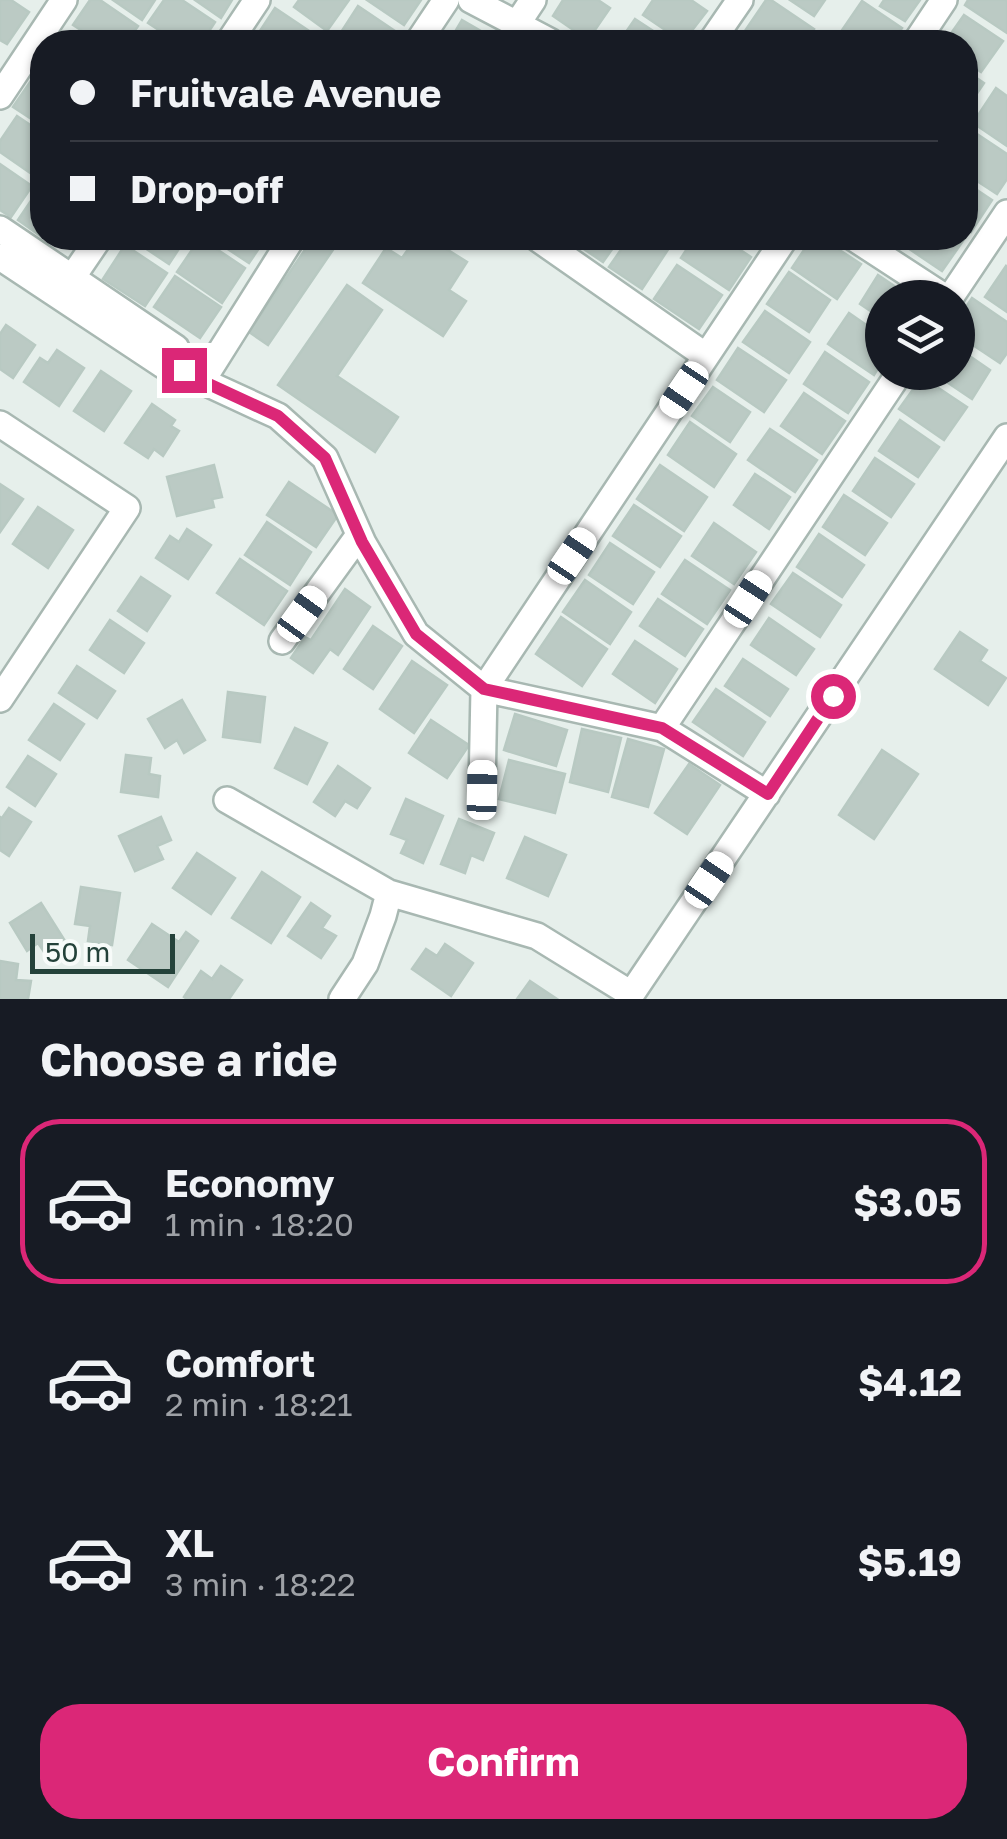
<!DOCTYPE html>
<meta charset="utf-8">
<style>
:root{--surface:#171b24;--page:#20242c;--text:#f1f3f6;--muted:#9ea1a6;--line:#363941;--accent:#db2777}
body{margin:0;font-family:"Golos Text",sans-serif;background:var(--page);color:var(--text);height:100vh;display:flex;flex-direction:column;font-size:38px;white-space:nowrap}
*{box-sizing:border-box;margin:0}
p{font-size:32px;color:var(--muted)}
.icon{flex:none;width:55px;height:55px;fill:none;stroke:currentColor;stroke-width:2;stroke-linecap:round;stroke-linejoin:round}
.map{position:relative;height:999px;overflow:hidden}
.drawer{display:flex;flex-direction:column;background:var(--surface);flex:1}
.drawer>*{flex:none}
.top-card{position:absolute;left:30px;top:30px;width:948px;height:220px;border-radius:40px;box-shadow:0 2px 8px #0004;display:grid;align-content:center;height:220px;padding:0 40px;background:var(--surface)}
.tools{position:absolute;left:865px;top:280px;display:grid;gap:20px}
.tools a{display:grid;place-items:center;width:110px;height:110px;border-radius:50%;background:var(--surface);box-shadow:0 2px 8px #0004;font-size:50px}
.scale{position:absolute;left:30px;bottom:25px;width:145px;box-sizing:border-box;padding-left:10px;border:5px solid #24423a;border-top:0;font-size:28px;line-height:35px;white-space:nowrap;color:#24423a;-webkit-text-stroke:8px #f7fbf9;paint-order:stroke}
.end{position:absolute;width:45px;height:45px;margin:-22px;border:12px solid #db2777;background:#fff;box-shadow:0 0 0 5px #fff}
.from{border-radius:50%}
.car{position:absolute;width:30px;height:60px;margin:-30px -15px;border-radius:12px;box-shadow:0 0 8px 2px #0007;background:linear-gradient(#fff 24%,#345 0 40%,#fff 0 76%,#345 0 86%,#fff 0)}
.top-card b{display:flex;align-items:center;gap:35px;height:95px;font-size:38px}
.top-card b+b{border-top:2px solid var(--line)}
.top-card i{width:25px;height:25px;background:var(--text)}
ul{padding:0;list-style:none}
li{display:flex;align-items:center;gap:30px;height:165px;margin:0 20px 15px;padding:0 20px;border:5px solid transparent;border-radius:40px}
li div{flex:1}
li b{display:block;font-size:38px}
li em{font-style:normal;font-weight:700}
li.current{border-color:var(--accent)}
li>.icon{width:90px;height:90px;stroke-width:1.5}
h2{padding:0 40px;font-size:45px;line-height:120px}
.action{display:flex;gap:20px;margin-top:auto;padding:20px 40px}
.action a{flex:1;height:115px;border-radius:40px;background:var(--accent);color:#fff;font-size:40px;font-weight:700;line-height:115px;text-align:center}
.map>svg:first-child{display:block}
.building{fill:#bbcac4;stroke:#b8c9c2;stroke-width:2.5}
.lines{fill:none;stroke-linecap:round;stroke-linejoin:round}
.minor-casing{stroke:#a8b8b2;stroke-width:30}
.minor{stroke:#fff;stroke-width:25}
.route{stroke:#db2777;stroke-width:12}
</style>
<div class="map">
<svg width="1007" height="999" viewBox="0 0 1007 999">
<rect width="100%" height="100%" fill="#e6efeb"/>
<path class="building" d="M0,0H11L29,12L7,44L0,40Z
M90,0H100L138,26L127,42H99L73,25Z
M113,0H155L142,20Z
M164,0H182L215,22L202,42H177L148,23Z
M195,0H232L221,18Z
M299,0H349L327,31L294,7Z
M367,0H421L404,25Z
M563,0H598L610,8L588,40L553,16Z
M653,0H691L707,11L683,42L643,15Z
M766,0H771L814,29L805,42H762L745,31Z
M790,0H825L814,16Z
M884,0H920L905,21L880,6Z
M968,0H1007V33L965,5Z
M862,1L902,28L892,42H855L840,33Z
M358,6L401,35L396,42H340L336,40Z
M275,8L321,39L318,42H258L254,40Z
M964,15L1003,41L981,72L965,61V42H945Z
M635,19L670,42H619Z
M462,20L500,42H449Z
M965,70L984,83L965,111Z
M37,72L42,76V126L13,107Z
M996,88L1007,96V146L973,123Z
M17,116L42,133V167L36,177L0,152V141Z
M971,130L1007,154V179L997,194L965,173V139Z
M0,164L32,186L11,217L0,210Z
M965,182L992,200L971,232L965,228Z
M41,186L42,187V237L18,220Z
M130,238H186L169,264Z
M200,238L245,268L222,303L177,272Z
M211,238H266L249,263Z
M313,238H341L268,345L249,332Z
M416,238H429L467,262L449,290L466,301L443,336L363,283L386,248L402,258Z
M575,238H620L603,262L572,241Z
M629,238H666L673,242L642,289L609,267Z
M694,238H722L751,257L729,290L681,258Z
M812,238H821L861,264L837,299L792,268Z
M902,238H965L942,271L899,242Z
M125,245L167,273L145,306L103,279Z
M677,265L722,295L699,329L654,299Z
M1006,266L1007,267V312L985,297Z
M789,272L830,300L809,332L767,304Z
M878,275L912,298H882V319L860,304Z
M175,276L221,307L200,338L154,307Z
M347,285L382,310L337,376L398,417L375,452L278,385Z
M972,298L1007,322V353L1000,363L958,335V319Z
M765,311L810,342L789,373L743,342Z
M849,313L882,336V362L874,375L828,344Z
M6,325L35,345L13,378L0,369V334Z
M738,348L786,380L764,412L717,380Z
M958,348L990,370L972,399L932,372H958Z
M57,350L84,368L59,406L24,382L40,358L48,363Z
M825,352L869,382L848,413L804,384Z
M101,371L131,391L104,431L74,411Z
M922,377L967,407L944,440L899,409Z
M713,387L750,412L730,442L692,416Z
M804,393L845,421L822,454L781,426Z
M152,404L175,420L171,426L179,431L163,456L154,449L148,458L125,443Z
M900,420L939,447L918,477L879,451Z
M690,422L736,454L714,487L668,455Z
M770,429L817,460L795,492L748,460Z
M875,458L914,484L891,517L853,491Z
M214,465L222,497L212,499L214,507L177,516L167,477Z
M660,465L707,497L684,531L637,499Z
M755,474L790,497L769,529L734,505Z
M289,482L338,515L316,547L267,515Z
M0,484L23,499L0,532Z
M844,495L887,523L865,555L823,527Z
M634,505L681,536L660,567L613,536Z
M38,507L73,530L48,568L13,544Z
M267,522L311,552L290,585L245,555Z
M714,523L756,552L734,584L692,556Z
M187,529L211,545L188,579L156,558L170,536L179,542Z
M819,534L864,565L842,597L797,567Z
M610,543L654,572L633,604L589,575Z
M240,559L287,591L264,625L217,593Z
M685,560L730,590L707,624L662,594Z
M793,573L841,605L820,637L771,604Z
M141,577L170,596L147,631L118,611Z
M585,580L631,612L610,644L563,612Z
M345,589L370,607L338,655L330,649L313,673L291,658L305,637L311,640Z
M658,599L703,629L685,656L640,626Z
M561,617L607,649L582,686L536,654Z
M769,618L814,649L796,675L751,645Z
M110,620L144,643L124,673L90,650Z
M373,626L402,646L373,689L344,669Z
M960,632L987,650L980,661L1006,678L988,705L935,669Z
M635,641L677,669L655,703L613,674Z
M743,659L788,689L770,716L725,686Z
M412,661L447,685L414,733L380,709Z
M77,666L115,691L97,718L59,693Z
M716,689L765,722L743,756L693,722Z
M228,692L265,697L260,742L223,737Z
M182,700L205,740L184,753L177,740L165,748L148,719Z
M54,704L84,724L60,760L29,740Z
M515,714L567,730L556,766L504,750Z
M431,720L469,745L447,778L409,753Z
M295,728L327,743L307,784L275,768Z
M582,729L621,738L608,792L570,782Z
M628,739L664,749L648,807L612,797Z
M882,750L918,774L874,839L839,815Z
M126,755L151,758L149,774L160,776L158,797L121,792Z
M28,756L56,774L35,806L7,787Z
M509,760L565,774L555,813L499,799Z
M689,764L720,785L687,834L655,813Z
M338,766L370,788L357,808L345,801L335,816L314,802Z
M406,799L443,816L423,863L401,853L407,840L391,834Z
M9,808L31,822L9,856L0,850V817L2,818Z
M161,817L171,840L157,846L163,859L135,871L119,836Z
M459,819L494,833L483,860L471,855L465,873L441,864Z
M525,837L566,855L548,896L507,878Z
M197,853L235,878L211,914L173,888Z
M262,872L300,897L271,943L232,918Z
M81,887L120,893L112,945L88,941L90,926L75,924Z
M41,903L67,944L47,956L38,943L27,951L10,923Z
M311,903L330,916L322,928L336,936L321,958L288,936Z
M152,924L179,942L186,932L198,941L168,987L128,960Z
M445,944L473,963L451,996L412,969L426,949L437,956Z
M0,961L18,964L16,980L31,981L28,999H0Z
M221,966L242,980L229,999H187L184,997L201,971L212,979Z
M530,981L557,999H517Z"/>
<g class="lines">
<defs>
<path id="minor" d="M471,0L551,42
M517,24L533,0
M229,42L257,0
M418,42L446,0
M711,42L740,0
M916,42L944,0
M0,96L64,0
M0,229L176,348L184,369
M537,238L706,356
M854,238L946,298
M0,257L163,365L184,369L202,381L278,416L325,458L363,543L416,634L484,689L662,728L767,794
M63,291L99,238
M950,298L1007,213
M202,381L292,238
M0,424L127,508L0,699
M282,641L359,535
M662,728L900,372
M482,790L484,689L785,238
M227,800L389,893L537,936L631,994
M342,999L365,964L383,916L389,893
M628,999L1007,437"/>
</defs>
<use href="#minor" class="minor-casing"/>
<use href="#minor" class="minor"/>
</g>
<g class="lines">
<path class="route" d="M184,370L202,381L278,416L325,458L362,542L416,634L484,689L662,728L768,794L833,696"/>
</g>
</svg>
<div class="tools">
<a><svg class="icon" aria-label="layers" viewBox="0 0 24 24"><path d="M12 4l9 5-9 5-9-5zM3 14l9 5 9-5"/></svg></a>
</div>
<div class="scale">50 m</div>
<i class="end from" style="left:833px;top:696px"></i>
<i class="end" style="left:184px;top:370px"></i>
<i class="car" style="left:684px;top:390px;rotate:214deg"></i>
<i class="car" style="left:572px;top:556px;rotate:34deg"></i>
<i class="car" style="left:748px;top:599px;rotate:33deg"></i>
<i class="car" style="left:302px;top:614px;rotate:36deg"></i>
<i class="car" style="left:482px;top:790px;rotate:1deg"></i>
<i class="car" style="left:709px;top:880px;rotate:34deg"></i>
<div class="top-card">
<b><i class="from"></i>Fruitvale Avenue</b>
<b><i></i>Drop-off</b>
</div>
</div>
<section class="drawer">
<h2>Choose a ride</h2>
<ul>
<li class="current"><svg class="icon" aria-label="car" viewBox="0 0 24 24"><path d="M5 17H2v-5l4-1 3-4h7l3 4 3 1v5h-3M9 17h6M6 11h13"/><circle cx="7" cy="17" r="2"/><circle cx="17" cy="17" r="2"/></svg><div><b>Economy</b><p>1 min · 18:20</p></div><em>$3.05</em></li>
<li><svg class="icon" aria-label="car" viewBox="0 0 24 24"><path d="M5 17H2v-5l4-1 3-4h7l3 4 3 1v5h-3M9 17h6M6 11h13"/><circle cx="7" cy="17" r="2"/><circle cx="17" cy="17" r="2"/></svg><div><b>Comfort</b><p>2 min · 18:21</p></div><em>$4.12</em></li>
<li><svg class="icon" aria-label="car" viewBox="0 0 24 24"><path d="M5 17H2v-5l4-1 3-4h7l3 4 3 1v5h-3M9 17h6M6 11h13"/><circle cx="7" cy="17" r="2"/><circle cx="17" cy="17" r="2"/></svg><div><b>XL</b><p>3 min · 18:22</p></div><em>$5.19</em></li>
</ul>
<div class="action"><a>Confirm</a></div>
</section>
